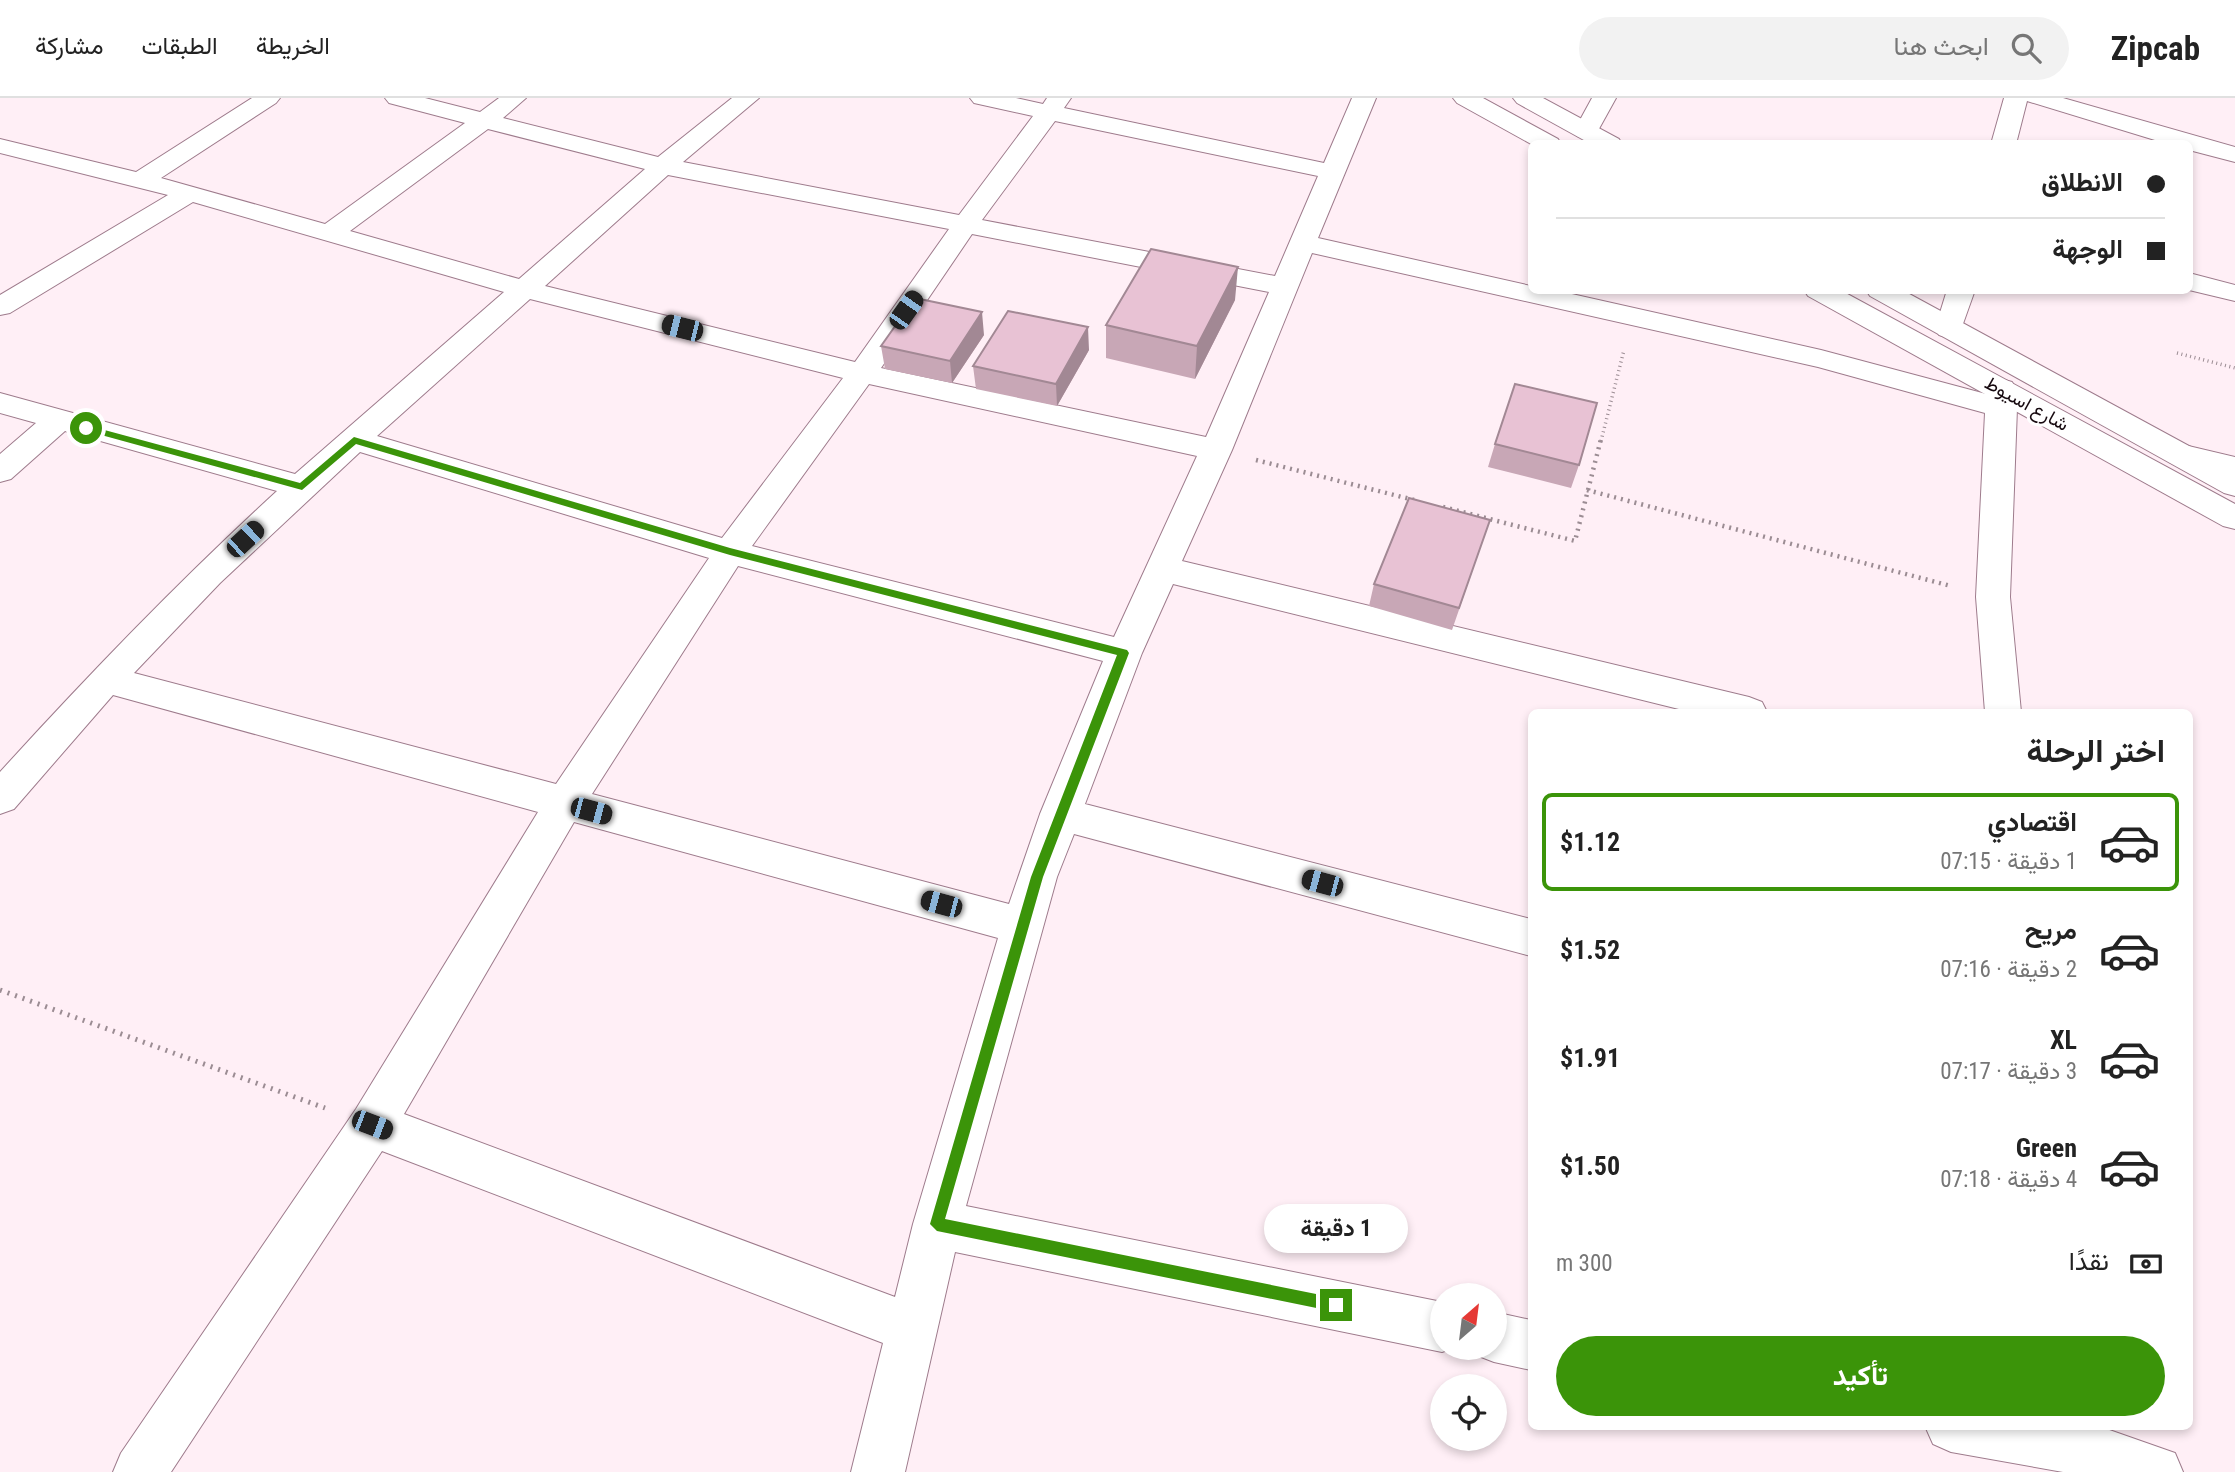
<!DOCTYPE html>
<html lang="ar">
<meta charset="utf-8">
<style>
:root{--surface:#fff;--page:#f2f2f2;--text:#222;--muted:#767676;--line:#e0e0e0;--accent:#3b9409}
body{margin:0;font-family:"Roboto Condensed",Vazirmatn,sans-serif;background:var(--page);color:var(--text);direction:rtl;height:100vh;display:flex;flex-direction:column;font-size:26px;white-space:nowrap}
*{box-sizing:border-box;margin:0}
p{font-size:23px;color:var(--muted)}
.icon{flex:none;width:38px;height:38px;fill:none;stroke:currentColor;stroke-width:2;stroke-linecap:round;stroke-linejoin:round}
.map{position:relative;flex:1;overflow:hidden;direction:ltr}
.side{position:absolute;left:1528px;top:611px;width:665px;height:721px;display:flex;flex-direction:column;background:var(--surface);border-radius:10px;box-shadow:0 4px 10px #0003;direction:rtl}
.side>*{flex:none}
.banner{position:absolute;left:1528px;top:42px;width:665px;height:154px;border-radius:10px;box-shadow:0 4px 10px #0003;direction:rtl;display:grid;align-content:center;height:154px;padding:0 28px;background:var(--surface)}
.needle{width:46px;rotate:28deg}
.fabs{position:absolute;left:1430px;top:1185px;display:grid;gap:14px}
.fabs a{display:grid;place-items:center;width:77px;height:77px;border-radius:50%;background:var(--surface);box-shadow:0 4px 10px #0003;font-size:35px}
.end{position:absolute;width:32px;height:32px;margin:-16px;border:9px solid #3b9409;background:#fff;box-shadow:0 0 0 4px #fff}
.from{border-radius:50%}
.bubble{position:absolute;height:49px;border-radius:24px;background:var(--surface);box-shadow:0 4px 10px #0003;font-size:23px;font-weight:700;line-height:49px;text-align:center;direction:rtl}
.car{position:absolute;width:21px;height:42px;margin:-21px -10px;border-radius:9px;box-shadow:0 0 5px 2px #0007;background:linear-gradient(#222 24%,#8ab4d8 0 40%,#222 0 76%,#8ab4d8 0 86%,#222 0)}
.banner b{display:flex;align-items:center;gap:24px;height:66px;font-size:26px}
.banner b+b{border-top:2px solid var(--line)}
.banner i{width:18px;height:18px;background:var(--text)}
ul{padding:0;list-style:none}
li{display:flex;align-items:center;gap:21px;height:98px;margin:0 14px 10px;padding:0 14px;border:4px solid transparent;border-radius:10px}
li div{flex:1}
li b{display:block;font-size:26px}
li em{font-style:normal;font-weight:700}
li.active{border-color:var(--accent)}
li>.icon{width:63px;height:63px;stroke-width:1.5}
h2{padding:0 28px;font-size:32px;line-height:84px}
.pay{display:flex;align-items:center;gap:18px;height:77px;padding:0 28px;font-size:26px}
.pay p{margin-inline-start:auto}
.action{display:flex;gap:14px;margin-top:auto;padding:14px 28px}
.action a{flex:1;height:80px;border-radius:42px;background:var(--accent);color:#fff;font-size:28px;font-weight:700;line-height:80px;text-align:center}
header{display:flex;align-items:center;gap:42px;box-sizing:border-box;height:98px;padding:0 35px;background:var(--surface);border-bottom:2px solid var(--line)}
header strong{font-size:33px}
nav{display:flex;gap:38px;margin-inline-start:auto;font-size:24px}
.search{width:490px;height:63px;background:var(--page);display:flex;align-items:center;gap:18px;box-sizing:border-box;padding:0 24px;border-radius:38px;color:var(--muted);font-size:26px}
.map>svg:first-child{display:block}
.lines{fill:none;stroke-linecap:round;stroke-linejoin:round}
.minor-casing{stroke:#9e7b8c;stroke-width:2}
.tertiary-casing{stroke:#9e7b8c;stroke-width:2}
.path-far2{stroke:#9b8c93;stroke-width:3.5;stroke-dasharray:1 3.5;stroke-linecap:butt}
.path-far1{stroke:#9b8c93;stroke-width:4.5;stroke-dasharray:2 5;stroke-linecap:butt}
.path{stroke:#9b8c93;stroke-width:5;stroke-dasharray:2 6;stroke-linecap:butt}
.minor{fill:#fff;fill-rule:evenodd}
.tertiary{fill:#fff;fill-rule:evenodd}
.wall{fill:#c8a7b6}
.shaded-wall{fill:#a28894}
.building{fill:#e8c2d4;stroke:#a28894;stroke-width:2}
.route{fill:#3b9409}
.labels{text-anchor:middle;stroke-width:6;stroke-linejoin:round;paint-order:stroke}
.far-street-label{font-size:19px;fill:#16090f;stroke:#fff}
</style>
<header>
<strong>Zipcab</strong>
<div class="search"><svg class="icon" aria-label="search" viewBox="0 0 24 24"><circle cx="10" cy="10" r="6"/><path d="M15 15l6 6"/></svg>ابحث هنا</div>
<nav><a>الخريطة</a><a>الطبقات</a><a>مشاركة</a></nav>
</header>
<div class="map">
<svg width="2235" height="1374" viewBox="0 0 2235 1374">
<rect width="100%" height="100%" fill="#ffeff6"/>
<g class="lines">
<defs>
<path id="minor" d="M252,0H280L276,5L161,80L325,126L465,25L389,5L385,0H425L480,14L499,0H526L503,20L658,59L732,0H759L683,64L959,117L1033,18L974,5L970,0H1016L1043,6L1047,0H1071L1064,10L1324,65L1352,0H1376L1318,140L1531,188V192H1554L1821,252L1986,296L1990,284L2001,281L2012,284L2016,291L2017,310L2010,499L2021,614H1985L1976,499L1985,315L1818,269L1312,155L1232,352L1182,463L1749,599L1762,604L1767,614H1691L1173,486L1142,555L1085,706L1531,821V858L1074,736L1057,779L966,1108L1442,1204V1250H1453L1442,1254L955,1154L905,1374H851L883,1245L382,1053L171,1374H113L121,1355L356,1011L538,714L113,597L14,711L0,716V674C89,576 180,482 277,393L65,333L11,381L0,384V356L36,325L0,315V295L295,376L504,194L193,104L10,215L0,217V197L168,97L0,55V41L136,74ZM1055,23L1318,78L1275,178L982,122ZM488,31L645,71L519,181L350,133ZM668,77L949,131L855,264L545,188ZM972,136L1269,194L1206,339L881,270ZM530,201L843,280L722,440L377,338ZM869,286L1197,358L1114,539L752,448ZM360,354L709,460L556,686L134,575L220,485ZM738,468L1103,563L1040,716L1009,806L592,696ZM574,724L998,840L913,1126L895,1199L404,1016Z
M1592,0H1616L1595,38L1586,40L1577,38L1574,33Z
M2004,0H2063L2235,49V64L2189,52V46H2168L2027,3L2016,46H1991Z
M2189,175L2235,187V203L2189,192Z
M1947,192H1975L1959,237L1949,240L1939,237L1935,231Z
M2180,346L2235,359V381L2169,364L2164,357L2169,350Z
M1494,1214L1531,1222V1272L1494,1264L1476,1257L1473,1250H1494Z
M1925,1328H2098L2175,1355L2183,1374H2063L1951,1354L1933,1346Z"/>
<path id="tertiary" d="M1453,0H1483L1558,41L1561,46H1531L1457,5Z
M1513,0H1543L1619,41L1622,46H1591L1517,5Z
M1804,192H1840L2235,406V431L2223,428L1808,198Z
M1866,192H1902L2235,373V398L2224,395L1870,198Z"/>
</defs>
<use href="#minor" class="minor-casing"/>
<use href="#tertiary" class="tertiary-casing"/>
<path class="path-far2" d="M2177,255L2235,270
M1601,343L1624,252"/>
<path class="path-far1" d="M1256,362L1414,402
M1587,392L1951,488
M1443,409L1575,443L1601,341"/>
<path class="path" d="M0,892L325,1010"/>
<use href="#minor" class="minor"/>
<use href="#tertiary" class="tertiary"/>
</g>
<path class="wall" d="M1235,202L1195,281L1106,260V227Z
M984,237L952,285L885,271L881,248Z
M1089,252L1057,308L976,291L973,268Z
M1495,346L1579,367L1571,390L1488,369Z
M1490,422L1452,532L1369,508L1374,486Z"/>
<path class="shaded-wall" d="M1238,169L1235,202L1195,281L1197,248Z
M982,214L984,237L952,285L950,263Z
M1088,229L1089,252L1057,308L1056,286Z"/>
<path class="building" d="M1151,151L1238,169L1197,248L1106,227Z
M915,200L982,214L950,263L881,248Z
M1008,213L1088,229L1056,286L973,268Z
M1515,286L1597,305L1579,367L1495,346Z
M1409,400L1490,422L1459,510L1374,486Z"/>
<path class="route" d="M86,327L300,385L354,339L730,450L1127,552L1129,555L1043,779L945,1121L1336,1200L1341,1202L1343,1207L1341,1212L1336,1214L937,1133L930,1126L1031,779L1117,557L730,457L356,346L302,392L83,332L82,330Z"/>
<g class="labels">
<g class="far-street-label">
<text transform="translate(2027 305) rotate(29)" y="7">شارع اسيوط</text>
</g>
</g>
</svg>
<div class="fabs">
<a><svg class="needle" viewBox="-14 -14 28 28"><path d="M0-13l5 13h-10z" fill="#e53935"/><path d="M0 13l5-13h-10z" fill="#767676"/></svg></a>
<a><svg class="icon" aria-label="locate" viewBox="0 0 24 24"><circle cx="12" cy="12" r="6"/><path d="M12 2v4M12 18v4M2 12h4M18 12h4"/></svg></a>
</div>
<i class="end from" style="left:86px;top:330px"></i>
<i class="end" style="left:1336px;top:1207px"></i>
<div class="bubble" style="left:1264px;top:1106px;width:144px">1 دقيقة</div>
<i class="car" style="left:906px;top:212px;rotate:35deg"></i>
<i class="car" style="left:682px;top:230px;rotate:284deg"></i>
<i class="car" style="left:245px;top:441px;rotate:47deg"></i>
<i class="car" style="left:591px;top:713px;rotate:105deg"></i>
<i class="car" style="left:1322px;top:785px;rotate:285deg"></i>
<i class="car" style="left:941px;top:806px;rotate:285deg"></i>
<i class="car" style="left:372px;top:1027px;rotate:111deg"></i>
<div class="banner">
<b><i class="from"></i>الانطلاق</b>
<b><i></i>الوجهة</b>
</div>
<section class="side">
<h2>اختر الرحلة</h2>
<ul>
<li class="active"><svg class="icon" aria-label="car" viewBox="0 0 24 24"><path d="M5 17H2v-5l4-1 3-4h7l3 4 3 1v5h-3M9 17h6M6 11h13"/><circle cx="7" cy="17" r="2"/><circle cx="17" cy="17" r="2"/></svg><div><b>اقتصادي</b><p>1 دقيقة · 07:15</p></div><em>$1.12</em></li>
<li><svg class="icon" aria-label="car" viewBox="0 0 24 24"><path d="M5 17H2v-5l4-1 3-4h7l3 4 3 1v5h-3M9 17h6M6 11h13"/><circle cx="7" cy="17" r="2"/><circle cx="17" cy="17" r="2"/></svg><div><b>مريح</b><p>2 دقيقة · 07:16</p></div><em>$1.52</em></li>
<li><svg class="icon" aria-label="car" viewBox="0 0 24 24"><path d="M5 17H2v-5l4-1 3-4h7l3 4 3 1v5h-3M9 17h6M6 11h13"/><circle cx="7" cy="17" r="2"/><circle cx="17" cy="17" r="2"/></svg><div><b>XL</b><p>3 دقيقة · 07:17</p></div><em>$1.91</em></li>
<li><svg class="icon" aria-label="car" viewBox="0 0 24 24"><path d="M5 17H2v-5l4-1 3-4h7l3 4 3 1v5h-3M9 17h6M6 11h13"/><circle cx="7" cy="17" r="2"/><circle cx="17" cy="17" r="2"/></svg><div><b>Green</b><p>4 دقيقة · 07:18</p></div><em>$1.50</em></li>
</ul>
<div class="pay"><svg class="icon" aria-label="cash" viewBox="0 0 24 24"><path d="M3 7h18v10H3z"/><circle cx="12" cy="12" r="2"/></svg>نقدًا<p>300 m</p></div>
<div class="action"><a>تأكيد</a></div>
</section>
</div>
